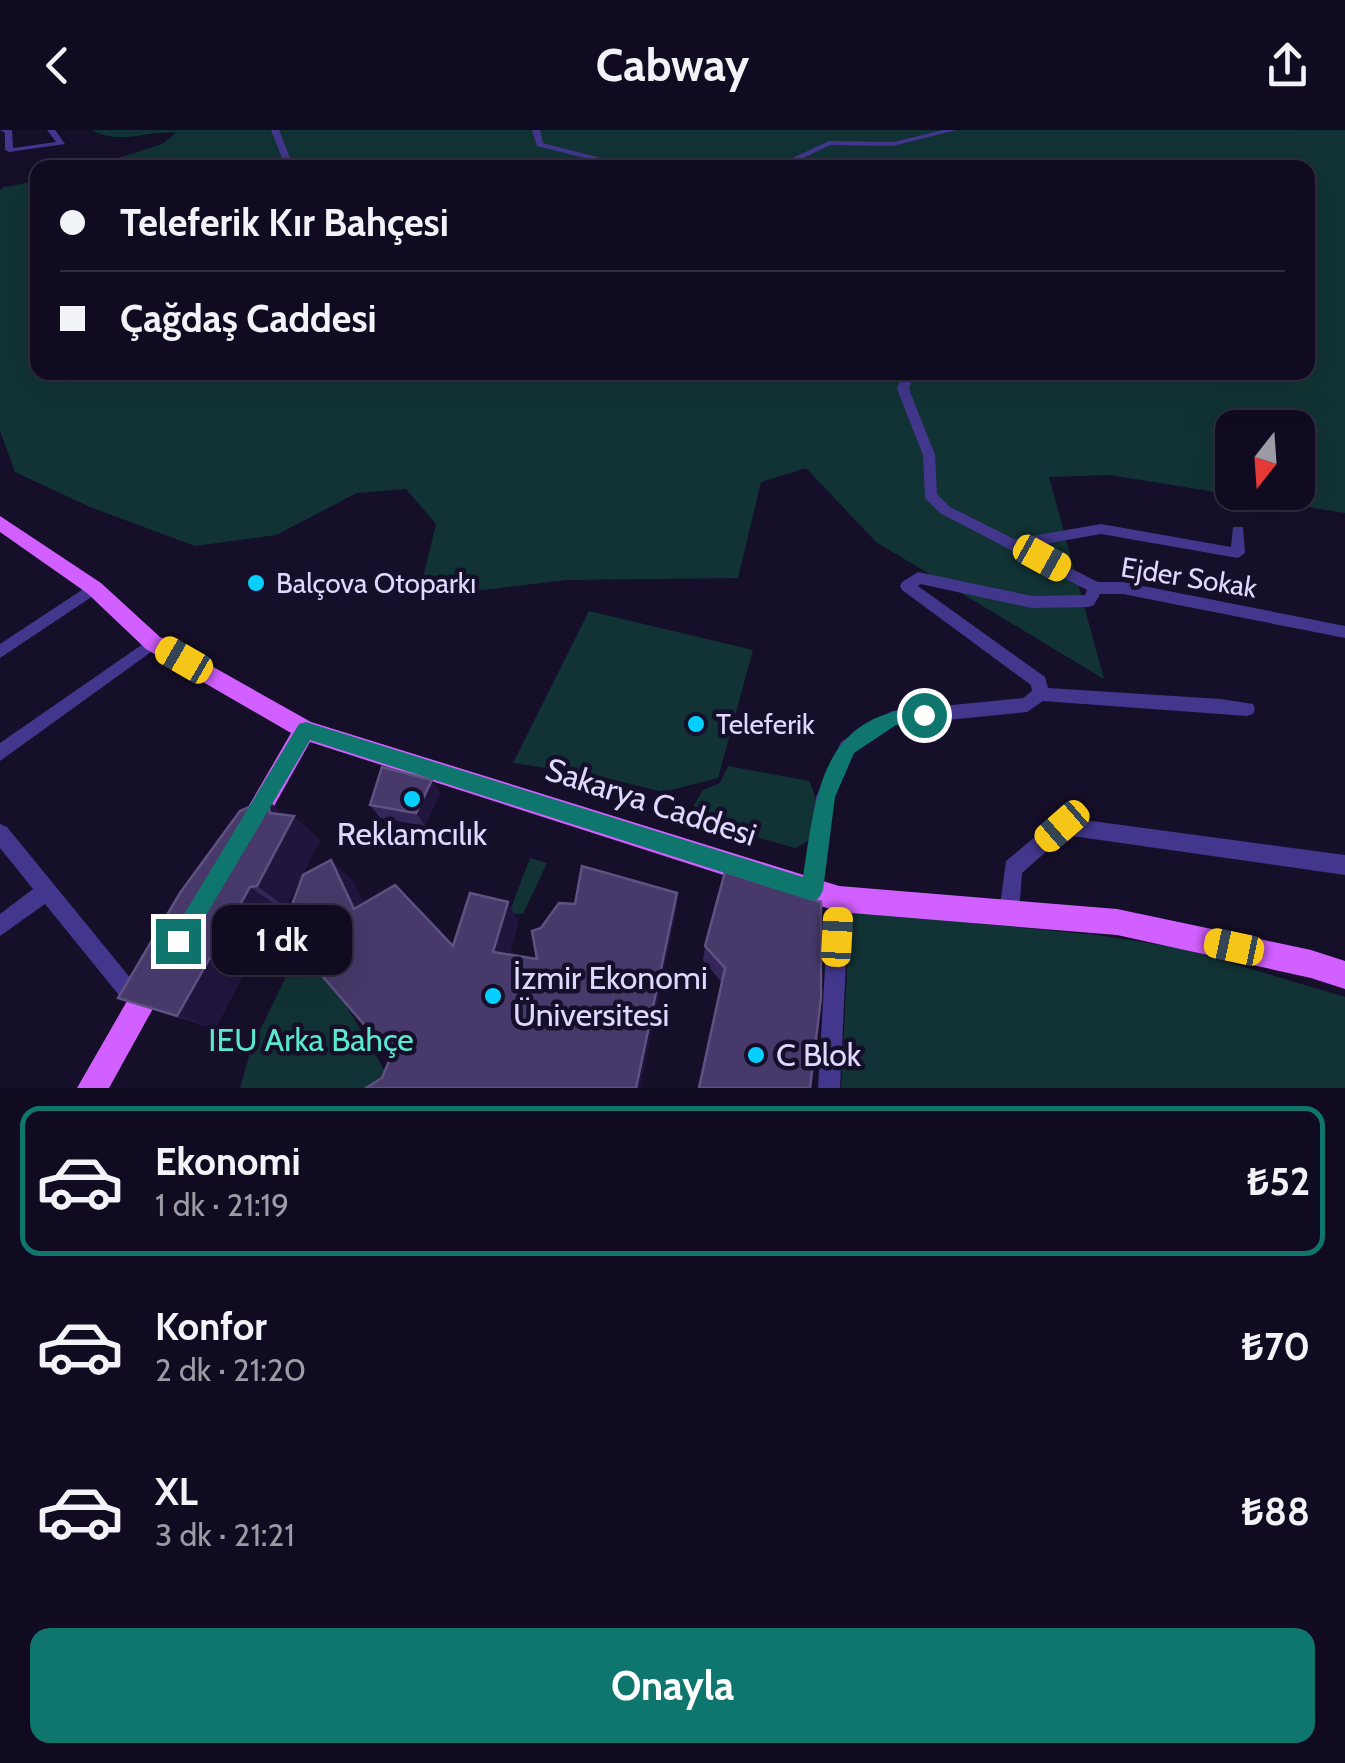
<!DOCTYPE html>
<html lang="tr">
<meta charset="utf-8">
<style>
:root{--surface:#100b20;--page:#191429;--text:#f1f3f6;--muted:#9c9ba5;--line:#302b3e;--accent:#0f766e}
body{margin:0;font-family:Cabin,sans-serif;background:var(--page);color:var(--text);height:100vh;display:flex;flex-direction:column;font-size:38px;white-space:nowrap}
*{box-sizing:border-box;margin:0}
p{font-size:32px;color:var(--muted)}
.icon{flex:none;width:55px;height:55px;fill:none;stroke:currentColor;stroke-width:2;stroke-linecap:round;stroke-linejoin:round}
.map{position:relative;height:958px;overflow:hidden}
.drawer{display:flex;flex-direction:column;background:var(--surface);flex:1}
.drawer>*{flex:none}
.guide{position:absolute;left:30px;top:30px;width:1285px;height:220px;border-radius:20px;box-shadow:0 10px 40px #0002,0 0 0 2px var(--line);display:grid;align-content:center;height:220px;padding:0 30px;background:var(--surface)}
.needle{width:65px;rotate:197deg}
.fabs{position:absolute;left:1215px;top:280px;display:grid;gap:20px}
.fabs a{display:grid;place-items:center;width:100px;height:100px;border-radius:20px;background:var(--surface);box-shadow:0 10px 40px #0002,0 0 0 2px var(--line);font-size:50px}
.end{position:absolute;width:45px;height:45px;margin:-22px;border:12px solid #0f766e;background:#fff;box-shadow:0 0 0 5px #fff}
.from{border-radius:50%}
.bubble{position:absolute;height:70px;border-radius:20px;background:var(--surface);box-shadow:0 10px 40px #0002,0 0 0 2px var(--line);font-size:32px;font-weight:700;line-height:70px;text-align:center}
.car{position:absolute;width:30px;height:60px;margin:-30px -15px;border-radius:12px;box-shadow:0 0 8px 2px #0007;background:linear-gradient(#f5c518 24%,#345 0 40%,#f5c518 0 76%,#345 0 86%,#f5c518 0)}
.guide b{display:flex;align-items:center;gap:35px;height:95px;font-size:38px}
.guide b+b{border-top:2px solid var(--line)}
.guide i{width:25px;height:25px;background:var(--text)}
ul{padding:18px 0 0;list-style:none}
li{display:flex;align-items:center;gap:30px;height:150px;margin:0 20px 15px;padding:0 10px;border:5px solid transparent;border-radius:20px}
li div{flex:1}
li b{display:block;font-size:38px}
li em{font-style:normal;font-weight:700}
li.selected{border-color:var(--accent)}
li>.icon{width:90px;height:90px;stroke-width:1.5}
.cta{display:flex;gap:20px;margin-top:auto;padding:20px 30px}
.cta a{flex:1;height:115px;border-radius:20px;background:var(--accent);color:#fff;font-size:40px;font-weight:700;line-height:115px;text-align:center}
header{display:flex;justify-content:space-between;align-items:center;height:130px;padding:0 30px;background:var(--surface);font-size:45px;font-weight:700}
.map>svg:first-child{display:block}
.green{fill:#113335;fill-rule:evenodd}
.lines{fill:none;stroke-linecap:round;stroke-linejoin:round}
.minor{fill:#42378c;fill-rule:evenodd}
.major{fill:#d25fff;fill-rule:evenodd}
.wall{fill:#352659}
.shaded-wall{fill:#21153e}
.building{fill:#47396a;stroke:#5f5282;stroke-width:2.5}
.route{fill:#0f766e}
.poi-dot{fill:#04cfff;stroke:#160f2a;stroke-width:4}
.labels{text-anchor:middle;stroke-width:9;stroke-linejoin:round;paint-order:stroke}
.street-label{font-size:28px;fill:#e0d8ff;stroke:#160f2a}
.poi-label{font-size:28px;fill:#e0d8ff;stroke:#160f2a;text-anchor:start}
.near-street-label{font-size:32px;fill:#e0d8ff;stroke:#160f2a}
.near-poi-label{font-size:32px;fill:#e0d8ff;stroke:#160f2a;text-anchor:start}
.near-park-label{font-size:32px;fill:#5be8d1;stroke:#160f2a}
</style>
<header><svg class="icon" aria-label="back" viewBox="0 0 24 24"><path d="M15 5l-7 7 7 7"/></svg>Cabway<svg class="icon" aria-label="share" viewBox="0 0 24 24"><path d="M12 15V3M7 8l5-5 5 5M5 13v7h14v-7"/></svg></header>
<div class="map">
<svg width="1345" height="958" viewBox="0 0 1345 958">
<rect width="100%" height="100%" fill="#160f2a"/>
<path class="green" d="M92,0H1345V383L1110,345L1049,347L1104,549L876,412L806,338L761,352L738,448L566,450L418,468L436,394L406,359L357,363L276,405L195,416L90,377L15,342L0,301V60L4,57L37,51L38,242H1308V38L90,37L162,14L176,3C147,0 121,16 92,0ZM1232,298H1298V362H1232Z
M589,481L753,520L718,648L663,662L598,646L513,633Z
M728,636L809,651C820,673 817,687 809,710L795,718L707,693L698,699L694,675L703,660L720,653Z
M530,728L547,733L523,784L509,783Z
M850,781L1097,805L1180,818L1345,867V958H841Z
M317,826L389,948L385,958H240L251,919L290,838Z"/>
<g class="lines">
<path class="minor" d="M0,0H12L13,18L56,12L47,0H55L65,14L9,22L5,20V3Z
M271,0H279L294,38H286Z
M532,0H540L543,13L639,38H624L537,16Z
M943,0H956L893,16L830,15L783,38H771L829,11L893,12Z
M753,242H808L803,245H758Z
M903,242H914L909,259L935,325L937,364L950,377L1014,409L1101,394L1231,417L1233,397H1243L1245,423L1238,428L1101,404L1028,417L1098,452H1123L1345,496V508L1123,464H1100L1094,475L1089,477L1032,478L920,454L918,456L1045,547L1048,558L1221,569L1253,574L1255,579L1253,584L1247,586L1043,571L1027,582L895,595L853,622L834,667L822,761L819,768L812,771L805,768L802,761L816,667L841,612L892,581L1023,568L1032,561L1031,555L902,460L900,456L902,452L918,442L1032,466L1085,465L1087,460L940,383L925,368L923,325L897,259Z
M94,452L101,458L99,462L0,528V514Z
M153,507L158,509L161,513L158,517L0,631V613Z
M1062,687L1345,725V745L1065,705L1022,743L1019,783L1016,790L1009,793L1002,790L999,783L1006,731L1055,690Z
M0,694L7,697L132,850L136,857L132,864L125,868L118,864L45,774L0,806V784L33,759L0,718Z
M839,759L846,762L849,769L840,958H818L829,769L832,762Z"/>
<path class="major" d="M0,386L101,453L160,507L311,592L839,756L1117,779L1311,820L1345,831V859L1311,848L1117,805L839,782L310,612L260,701L251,705L242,701L239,693L291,603L146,519L87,463L0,402Z
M152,841L162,845L166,855L109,958H77L142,845Z"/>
</g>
<path class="wall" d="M432,650L440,663L425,696L380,688L370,675Z
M283,684L320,710L286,777H279L215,899L118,868Z
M725,742L810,958L703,830L705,816Z"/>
<path class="shaded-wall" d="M432,650L440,663L425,696L416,683Z
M267,669L291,692L294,686L320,710L286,777L257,756L270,683Z
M331,730L354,752L377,798L354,779Z
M250,757L279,777L215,899L177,886Z
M677,763L676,783L640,958H636Z
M508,772L519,792L506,839L493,822Z"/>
<path class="building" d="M382,637L432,650L416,683L370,675Z
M267,669L270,683L294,686L257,756L250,757L177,886L118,868L180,763L240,681Z
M331,730L354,779L395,755L453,816L470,763L508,772L493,822L537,829L532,801L541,798L559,773L575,774L582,736L677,763L636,958H366L382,948L391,926L312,834L289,783L303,745Z
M725,742L821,772V868L810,958H699L725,838L705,816Z"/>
<path class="route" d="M924,577L931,580V591L896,595L854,623L835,667L823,760L819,768L812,771L310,610L186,819L178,822L171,819L168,811L299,594L306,592L803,747C816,663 821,584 924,577Z"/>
<g class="poi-dot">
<circle cx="256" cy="453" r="10"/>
<circle cx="696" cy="594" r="10"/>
<circle cx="412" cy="669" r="10"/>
<circle cx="493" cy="866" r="10"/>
<circle cx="756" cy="925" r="10"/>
</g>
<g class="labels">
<g class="street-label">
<text transform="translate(1189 447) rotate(9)" y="10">Ejder Sokak</text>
</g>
<g class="poi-label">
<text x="276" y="463">Balçova Otoparkı</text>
<text x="716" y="604">Teleferik</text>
</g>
<g class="near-street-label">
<text transform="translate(651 672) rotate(18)" y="11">Sakarya Caddesi</text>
</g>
<g class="near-poi-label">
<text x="412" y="715" text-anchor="middle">Reklamcılık</text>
<text x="513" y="859">İzmir Ekonomi<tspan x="513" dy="37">Üniversitesi</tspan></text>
<text x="776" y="936">C Blok</text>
</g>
<g class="near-park-label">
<text x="311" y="921">IEU Arka Bahçe</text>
</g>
</g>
</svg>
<div class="fabs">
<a><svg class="needle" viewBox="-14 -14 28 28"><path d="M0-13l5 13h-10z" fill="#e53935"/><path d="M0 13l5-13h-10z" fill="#9c9ba5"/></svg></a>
</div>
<i class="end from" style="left:924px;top:585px"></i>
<i class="end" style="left:178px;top:811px"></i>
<div class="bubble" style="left:212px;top:775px;width:140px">1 dk</div>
<i class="car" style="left:1042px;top:428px;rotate:119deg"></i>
<i class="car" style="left:184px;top:530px;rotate:300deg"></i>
<i class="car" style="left:1062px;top:696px;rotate:229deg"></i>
<i class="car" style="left:837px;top:807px;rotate:3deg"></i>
<i class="car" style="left:1234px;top:817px;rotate:282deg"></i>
<div class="guide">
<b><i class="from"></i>Teleferik Kır Bahçesi</b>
<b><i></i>Çağdaş Caddesi</b>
</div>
</div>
<section class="drawer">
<ul>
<li class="selected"><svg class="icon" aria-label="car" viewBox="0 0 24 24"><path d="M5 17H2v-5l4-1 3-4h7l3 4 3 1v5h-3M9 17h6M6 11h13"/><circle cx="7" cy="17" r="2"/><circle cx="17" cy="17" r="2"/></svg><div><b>Ekonomi</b><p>1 dk · 21:19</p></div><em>₺52</em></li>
<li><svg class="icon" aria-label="car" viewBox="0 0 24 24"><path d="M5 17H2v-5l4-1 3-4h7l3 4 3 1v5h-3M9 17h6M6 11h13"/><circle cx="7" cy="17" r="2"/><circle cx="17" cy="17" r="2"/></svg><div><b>Konfor</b><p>2 dk · 21:20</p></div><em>₺70</em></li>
<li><svg class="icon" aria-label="car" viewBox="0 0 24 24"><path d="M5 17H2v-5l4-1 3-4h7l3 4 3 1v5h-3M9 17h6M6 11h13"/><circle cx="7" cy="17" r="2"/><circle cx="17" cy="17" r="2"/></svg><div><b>XL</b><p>3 dk · 21:21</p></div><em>₺88</em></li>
</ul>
<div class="cta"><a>Onayla</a></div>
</section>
